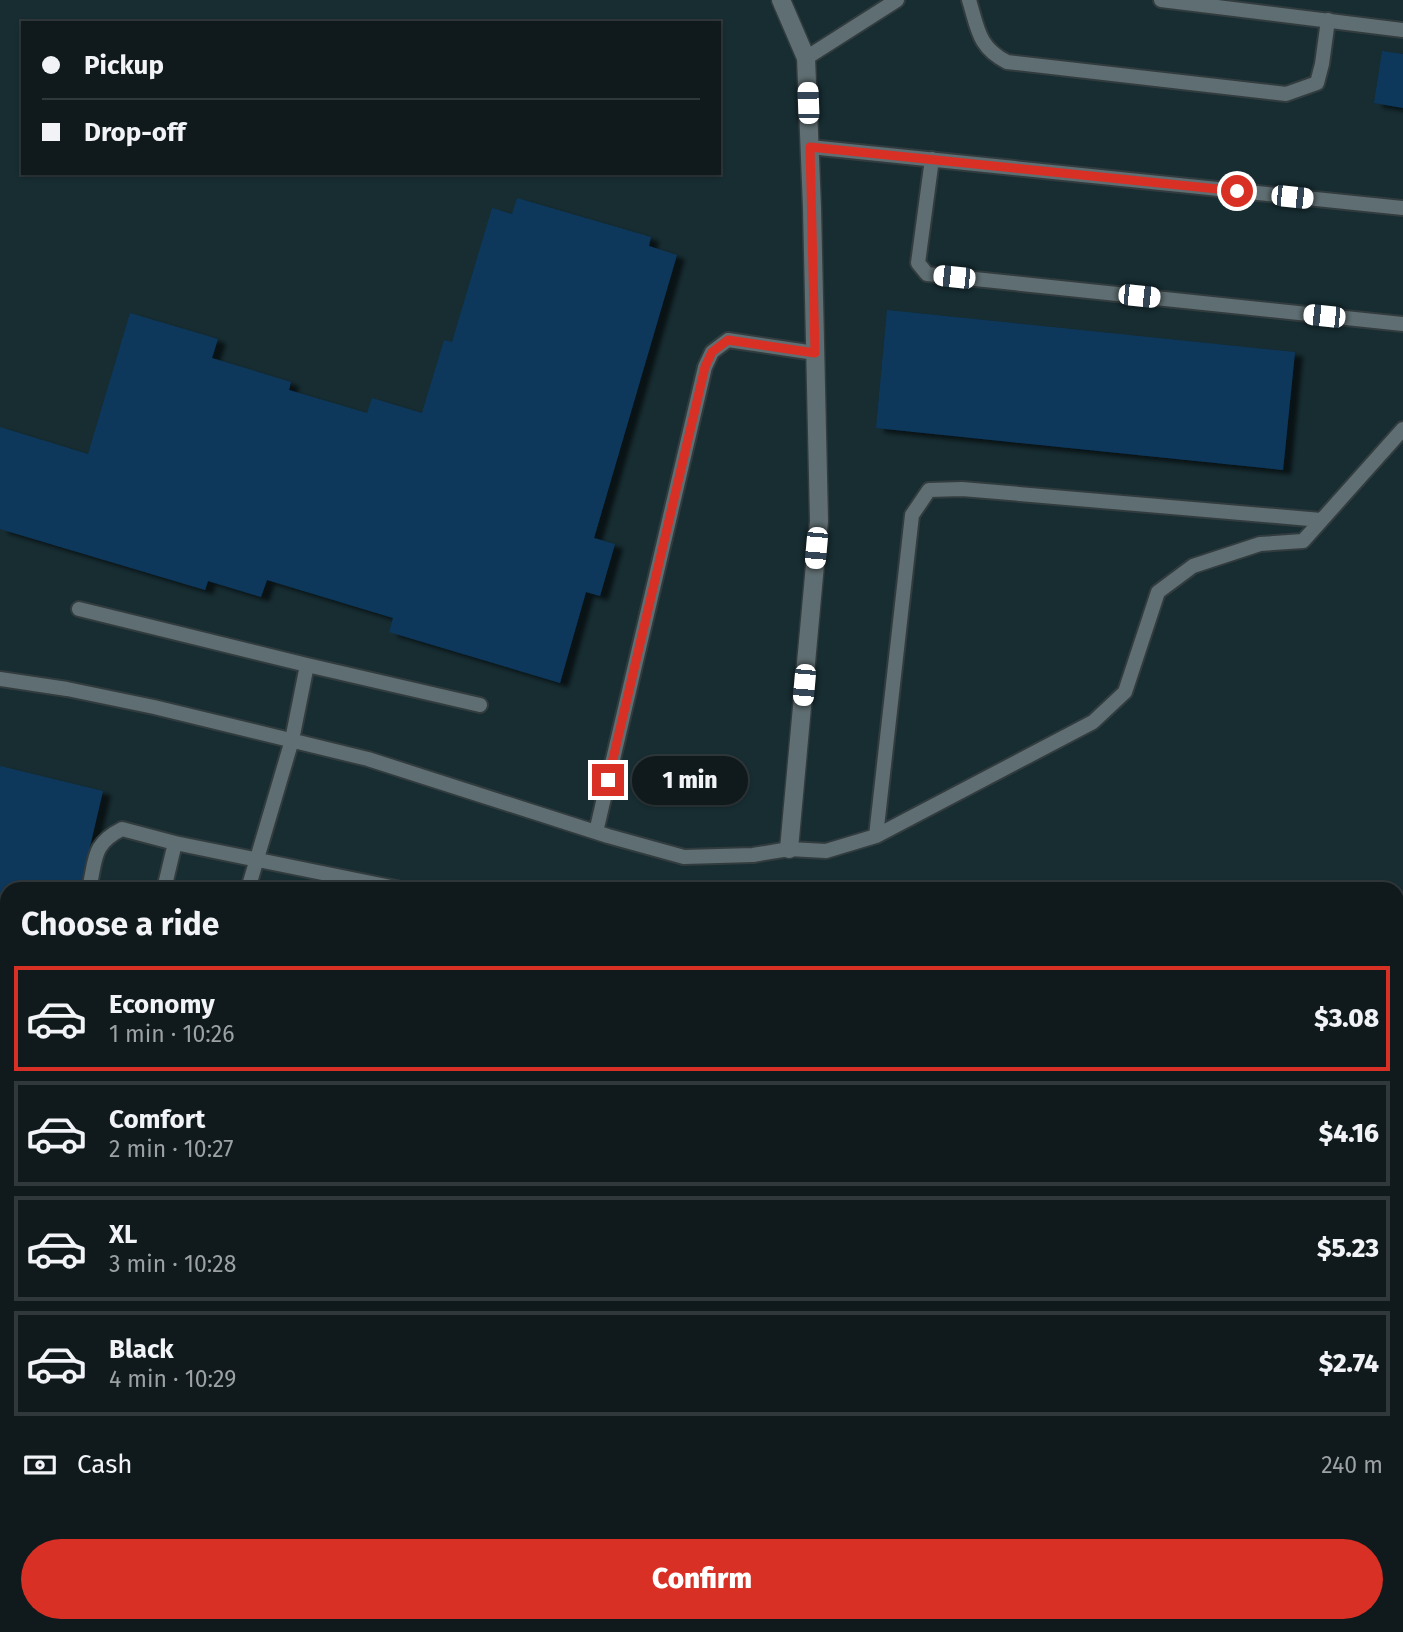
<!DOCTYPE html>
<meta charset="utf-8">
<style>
:root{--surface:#101a1c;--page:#192325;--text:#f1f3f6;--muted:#9ca1a3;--line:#30383b;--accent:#d93025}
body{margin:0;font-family:"Fira Sans",sans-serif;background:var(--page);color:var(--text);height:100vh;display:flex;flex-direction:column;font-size:26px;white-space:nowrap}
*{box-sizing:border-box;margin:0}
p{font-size:23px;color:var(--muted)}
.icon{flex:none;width:38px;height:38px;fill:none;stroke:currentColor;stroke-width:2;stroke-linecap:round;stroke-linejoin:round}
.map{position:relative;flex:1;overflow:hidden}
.panel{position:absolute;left:0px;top:882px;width:1404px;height:751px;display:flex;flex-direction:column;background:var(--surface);border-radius:21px 21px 0 0;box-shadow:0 2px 5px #0004,0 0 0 2px var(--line)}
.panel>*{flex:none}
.banner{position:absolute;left:21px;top:21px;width:700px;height:154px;border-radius:0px;box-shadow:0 2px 5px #0004,0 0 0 2px var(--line);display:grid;align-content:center;height:154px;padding:0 21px;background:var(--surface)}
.end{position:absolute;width:32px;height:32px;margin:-16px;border:9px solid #d93025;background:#fff;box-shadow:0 0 0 4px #fff}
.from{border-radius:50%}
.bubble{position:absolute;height:49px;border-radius:24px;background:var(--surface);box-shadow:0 2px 5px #0004,0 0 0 2px var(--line);font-size:23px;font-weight:800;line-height:49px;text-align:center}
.car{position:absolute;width:21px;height:42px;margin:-21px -10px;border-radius:9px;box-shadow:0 0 5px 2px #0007;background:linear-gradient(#fff 24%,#345 0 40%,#fff 0 76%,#345 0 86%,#fff 0)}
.banner b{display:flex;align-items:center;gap:24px;height:66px;font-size:26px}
.banner b+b{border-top:2px solid var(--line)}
.banner i{width:18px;height:18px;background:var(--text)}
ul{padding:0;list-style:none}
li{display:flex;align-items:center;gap:21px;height:105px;margin:0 14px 10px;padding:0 7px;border:4px solid var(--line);border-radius:0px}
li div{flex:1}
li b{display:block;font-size:26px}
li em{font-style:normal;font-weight:800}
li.on{border-color:var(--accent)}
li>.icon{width:63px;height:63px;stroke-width:1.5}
h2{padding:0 21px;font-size:32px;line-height:84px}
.pay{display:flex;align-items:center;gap:18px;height:77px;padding:0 21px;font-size:26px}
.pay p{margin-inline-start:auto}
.cta{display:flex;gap:14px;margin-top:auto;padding:14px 21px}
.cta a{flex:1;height:80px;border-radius:42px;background:var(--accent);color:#fff;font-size:28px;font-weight:800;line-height:80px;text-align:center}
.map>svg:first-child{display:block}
.built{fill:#172d32;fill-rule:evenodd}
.green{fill:#0a3b1b}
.water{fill:#0f043b}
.building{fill:#0c375b;filter:url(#shadow)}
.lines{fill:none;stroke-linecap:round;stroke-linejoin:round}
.lane-casing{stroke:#323c3f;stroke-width:18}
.street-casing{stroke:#323c3f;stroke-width:21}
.secondary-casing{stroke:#323c3f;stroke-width:21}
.highway-casing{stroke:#323c3f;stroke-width:24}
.lane{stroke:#5f6e72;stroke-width:14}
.street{stroke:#5f6e72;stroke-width:18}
.secondary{stroke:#5f6e72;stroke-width:18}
.highway{stroke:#2cc8b5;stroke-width:21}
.route{stroke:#d93025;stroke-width:9}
</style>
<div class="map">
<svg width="1403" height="1632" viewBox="0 0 1403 1632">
<defs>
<filter id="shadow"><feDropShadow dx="8" dy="4.5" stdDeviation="2" flood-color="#0009"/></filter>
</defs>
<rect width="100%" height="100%" fill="#152326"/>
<path class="built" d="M0,0H1403V1133L1397,1137L1396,889H7V1176L0,1174ZM23,23H719V173H23Z
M0,1310L7,1311V1626H495L492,1632H0Z"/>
<path class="green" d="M1403,1180V1338L1397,1357L1396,1184Z
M799,1626H1178L1197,1632H808Z"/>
<path class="water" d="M500,1626H615L624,1632H496Z"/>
<path class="building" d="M1382,51L1403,54V108L1374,103Z
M517,198L651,237L649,246L677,255L594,538L615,544L600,596L586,592L560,683L389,632L393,618L267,580L261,597L208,581L205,590L0,529V427L88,454L130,313L218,339L212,358L291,382L289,390L367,413L372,398L422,413L444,340L452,342L492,208L512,214Z
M887,310L1295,352L1283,470L876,428Z
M0,766L103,791L80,889H7V1036L0,1034Z
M0,1503L7,1504V1545L1,1570Z"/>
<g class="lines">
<defs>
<path id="lane" d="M969,0C978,29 978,47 1007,62L1286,94L1317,83L1322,64L1328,20
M1161,0L1403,30
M806,58L897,0
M810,147L1403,208
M932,159L918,263L927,274L1403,324
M79,609L307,665L480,705
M0,679L67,689L154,707L368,759L608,836L684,857L753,855L789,849L826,851L876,836L1093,722L1125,692L1158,592L1193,566L1260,544L1303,541L1403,429
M596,832L705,367L712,352L728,340L815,353
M876,836L912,515L929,490L962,489L1321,520
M89,889C96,859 92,844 122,829L175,843
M164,889L175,843L401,889
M248,889L292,740L307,665
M0,1119L7,1121
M0,1427L7,1428
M319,1626L330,1632
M419,1632L422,1626"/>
<path id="street" d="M781,0L806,58L812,208L819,521L789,849"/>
<path id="secondary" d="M1396,1163L1403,1160
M0,1210L7,1212
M0,1263L7,1265
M1396,1572L1403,1574
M748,1626L760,1632
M1380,1626L1403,1632"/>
<path id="highway" d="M1396,1411L1403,1401
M1396,1559L1403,1527
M1396,1586L1398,1594L1403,1601
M1230,1626L1248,1632"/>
</defs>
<use href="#lane" class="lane-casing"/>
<use href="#street" class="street-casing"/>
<use href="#secondary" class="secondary-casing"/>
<use href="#highway" class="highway-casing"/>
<use href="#lane" class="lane"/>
<use href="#street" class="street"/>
<use href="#secondary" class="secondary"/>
<use href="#highway" class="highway"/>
</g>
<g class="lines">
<path class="route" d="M608,780L705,367L712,352L728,340L815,353L810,147L1237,191"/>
</g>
</svg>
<i class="end from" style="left:1237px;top:191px"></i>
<i class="end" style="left:608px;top:780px"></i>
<div class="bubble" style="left:632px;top:756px;width:116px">1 min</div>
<i class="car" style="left:808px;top:103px;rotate:358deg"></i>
<i class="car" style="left:1292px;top:197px;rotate:96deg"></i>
<i class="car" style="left:954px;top:277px;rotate:276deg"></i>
<i class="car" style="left:1139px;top:296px;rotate:96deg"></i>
<i class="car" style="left:1324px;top:316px;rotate:276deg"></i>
<i class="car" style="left:816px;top:548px;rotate:185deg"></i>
<i class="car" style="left:804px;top:685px;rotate:185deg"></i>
<div class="banner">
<b><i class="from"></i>Pickup</b>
<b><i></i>Drop-off</b>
</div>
<section class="panel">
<h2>Choose a ride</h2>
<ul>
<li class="on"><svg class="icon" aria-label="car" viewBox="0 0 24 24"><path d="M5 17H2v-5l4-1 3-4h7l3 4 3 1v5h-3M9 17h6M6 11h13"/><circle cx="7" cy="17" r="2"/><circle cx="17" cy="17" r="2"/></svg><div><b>Economy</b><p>1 min · 10:26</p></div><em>$3.08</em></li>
<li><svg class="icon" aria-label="car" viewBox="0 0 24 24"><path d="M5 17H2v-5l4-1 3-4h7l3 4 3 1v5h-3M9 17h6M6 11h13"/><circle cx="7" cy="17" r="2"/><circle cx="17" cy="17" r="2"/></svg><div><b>Comfort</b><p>2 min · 10:27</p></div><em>$4.16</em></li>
<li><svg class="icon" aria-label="car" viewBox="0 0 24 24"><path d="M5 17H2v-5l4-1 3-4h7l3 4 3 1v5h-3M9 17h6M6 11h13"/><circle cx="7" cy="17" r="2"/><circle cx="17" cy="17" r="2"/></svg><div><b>XL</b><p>3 min · 10:28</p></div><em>$5.23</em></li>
<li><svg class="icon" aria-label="car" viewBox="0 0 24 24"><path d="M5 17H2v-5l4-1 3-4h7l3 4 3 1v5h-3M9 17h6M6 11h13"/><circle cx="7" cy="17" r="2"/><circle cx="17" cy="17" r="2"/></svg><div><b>Black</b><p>4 min · 10:29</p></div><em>$2.74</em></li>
</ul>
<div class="pay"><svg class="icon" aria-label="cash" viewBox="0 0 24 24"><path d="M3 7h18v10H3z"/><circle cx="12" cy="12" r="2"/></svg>Cash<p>240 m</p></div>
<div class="cta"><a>Confirm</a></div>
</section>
</div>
